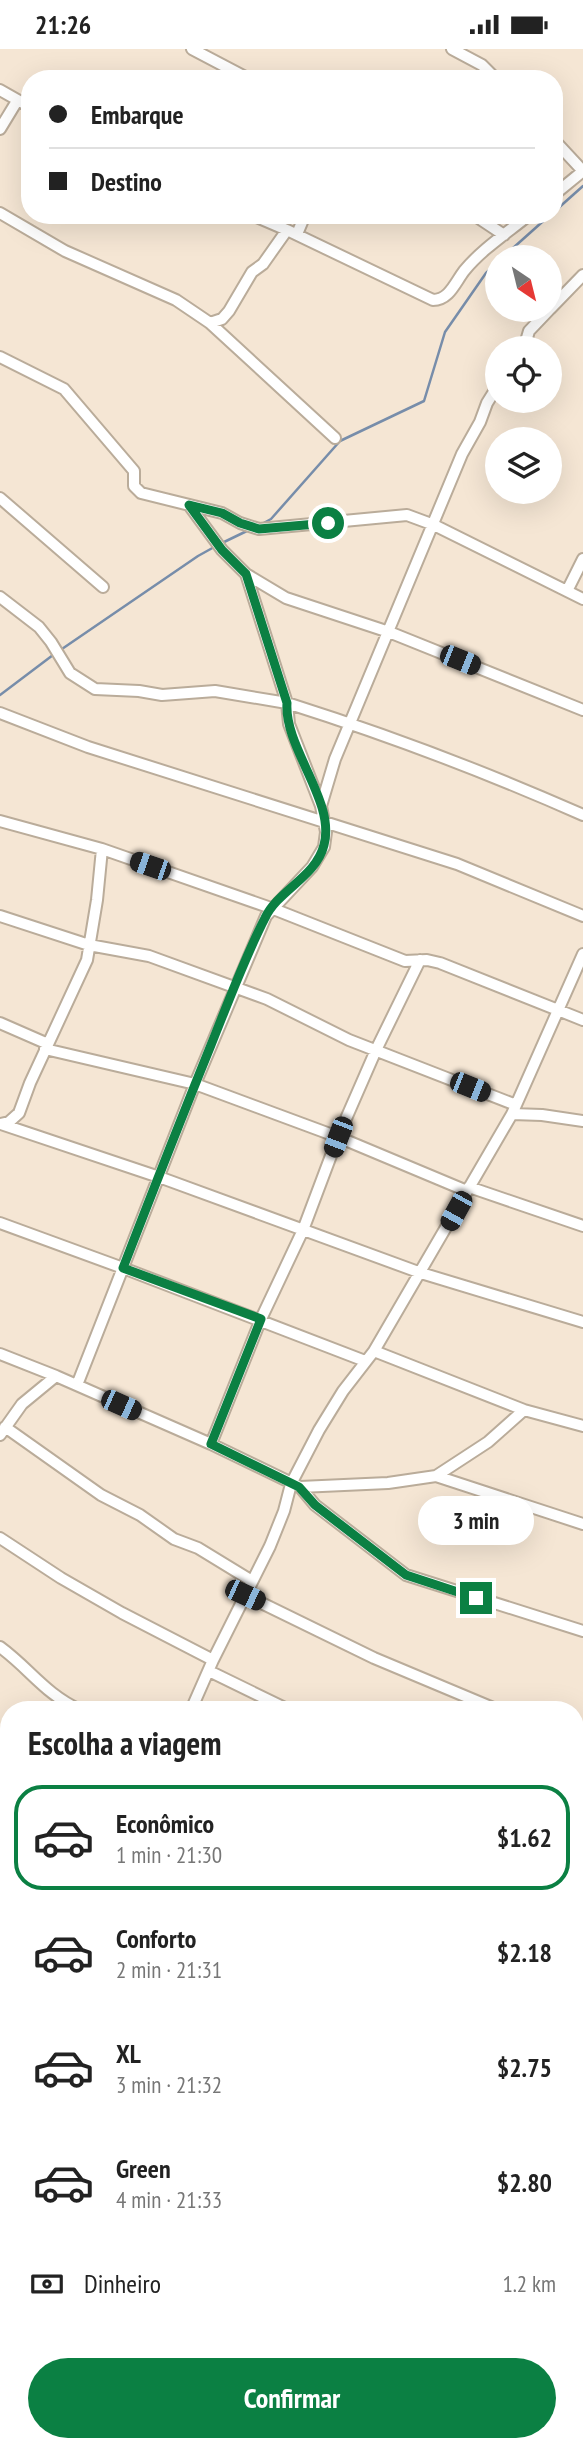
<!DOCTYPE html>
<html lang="pt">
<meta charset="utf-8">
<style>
:root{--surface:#fff;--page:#f2f2f2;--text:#222;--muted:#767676;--line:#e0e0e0;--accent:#0b8043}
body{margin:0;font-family:"PT Sans Narrow",sans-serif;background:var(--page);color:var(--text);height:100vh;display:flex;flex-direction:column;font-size:26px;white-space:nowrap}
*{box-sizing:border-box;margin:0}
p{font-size:23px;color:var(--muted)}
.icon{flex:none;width:38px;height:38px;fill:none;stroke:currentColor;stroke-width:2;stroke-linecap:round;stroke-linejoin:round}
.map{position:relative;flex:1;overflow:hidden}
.panel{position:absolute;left:0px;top:1652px;width:584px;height:751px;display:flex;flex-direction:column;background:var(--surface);border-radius:28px 28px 0 0;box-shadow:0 7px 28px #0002}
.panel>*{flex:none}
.top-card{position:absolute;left:21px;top:21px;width:542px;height:154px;border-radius:28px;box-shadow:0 7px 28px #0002;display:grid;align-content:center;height:154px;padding:0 28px;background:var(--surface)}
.needle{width:46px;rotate:145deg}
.tools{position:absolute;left:485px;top:196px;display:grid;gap:14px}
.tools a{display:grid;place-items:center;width:77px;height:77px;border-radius:50%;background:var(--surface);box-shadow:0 7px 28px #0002;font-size:35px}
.end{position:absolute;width:32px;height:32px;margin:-16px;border:9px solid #0b8043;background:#fff;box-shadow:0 0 0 4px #fff}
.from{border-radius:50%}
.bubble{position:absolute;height:49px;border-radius:24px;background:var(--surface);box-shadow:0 7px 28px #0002;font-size:23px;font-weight:700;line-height:49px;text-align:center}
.car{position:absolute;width:21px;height:42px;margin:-21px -10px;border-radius:9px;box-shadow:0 0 5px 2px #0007;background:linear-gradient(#222 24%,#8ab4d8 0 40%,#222 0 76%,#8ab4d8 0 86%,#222 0)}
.top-card b{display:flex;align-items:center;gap:24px;height:66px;font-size:26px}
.top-card b+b{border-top:2px solid var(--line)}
.top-card i{width:18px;height:18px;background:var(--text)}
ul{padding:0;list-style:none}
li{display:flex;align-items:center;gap:21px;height:105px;margin:0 14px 10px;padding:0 14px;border:4px solid transparent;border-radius:28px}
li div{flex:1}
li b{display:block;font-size:26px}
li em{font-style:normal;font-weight:700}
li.selected{border-color:var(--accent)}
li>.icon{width:63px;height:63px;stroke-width:1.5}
h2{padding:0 28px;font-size:32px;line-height:84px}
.pay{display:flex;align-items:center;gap:18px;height:77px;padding:0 28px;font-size:26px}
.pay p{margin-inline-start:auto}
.primary-button{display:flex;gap:14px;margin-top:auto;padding:14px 28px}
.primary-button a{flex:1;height:80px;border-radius:42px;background:var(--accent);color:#fff;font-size:28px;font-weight:700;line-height:80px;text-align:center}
.status{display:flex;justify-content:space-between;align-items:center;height:49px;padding:0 35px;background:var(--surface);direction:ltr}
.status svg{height:19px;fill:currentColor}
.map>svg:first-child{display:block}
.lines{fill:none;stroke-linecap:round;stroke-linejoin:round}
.stream{stroke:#778daa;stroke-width:2.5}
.street-casing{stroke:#baac9a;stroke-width:14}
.street{stroke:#fff;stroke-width:10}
.route{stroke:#0b8043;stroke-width:9}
</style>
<div class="status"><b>21:26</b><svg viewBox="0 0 49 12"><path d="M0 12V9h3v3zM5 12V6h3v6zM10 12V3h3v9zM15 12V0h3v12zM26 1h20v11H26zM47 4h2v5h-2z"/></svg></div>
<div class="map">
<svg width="583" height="2402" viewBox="0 0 583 2402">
<rect width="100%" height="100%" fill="#f5e6d4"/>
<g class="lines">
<path class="stream" d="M555,162L583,137
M503,208L550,166
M260,476L271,470L340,392L424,352L445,283L486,224L497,214
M222,494L251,480
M59,602L198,507L216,497
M0,646L53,606"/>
<defs>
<path id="street" d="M192,0L249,30
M452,0L482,16L496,30
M0,41L30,58
M0,80L17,52
M555,92L583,122
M555,145L583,122
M0,164L65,202L176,251L210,274L335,389
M252,166L287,181L433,251C449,251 455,234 464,222C482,200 507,184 529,166
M474,166L504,186
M297,185L305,166
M550,260L583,226
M210,274L222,270L229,262L252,223L263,215L287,181
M524,299L529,282L549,261
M0,308L64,340L134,422V437L141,444L222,464L240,474L259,480L407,466L434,476L583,550
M0,449L103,538
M189,456L222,501L246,525L286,549L389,583L583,661
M246,525L287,654C388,686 486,723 583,766
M567,542L583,510
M0,548L39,578L51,593L70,624L95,640L139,642L162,646L215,642L287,654L289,675L321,757
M0,664L88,698L457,815L583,867
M0,772L102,800L271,859L405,912L427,911L440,914L583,971
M0,867L89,896L149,907L267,950L349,991L516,1056
M0,974L48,995
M45,1000L195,1035L338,1088L467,1142
M512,1065L542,1066L583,1072
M1,1075L159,1128L421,1224L583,1273
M1,1075L9,1073L19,1064L30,1034L87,911L97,851L102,800
M469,1138L583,1177
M0,1174L123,1219L365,1312
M374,1302L524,1361L583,1377
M0,1305L56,1327L211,1395L300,1438L388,1434L436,1427L488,1393L524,1361
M77,1336L195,1035L266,867L312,818L324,798L326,783L321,757L335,710L462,405L480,373L487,354L497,338
M5,1378L101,1446L140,1466L174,1490L198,1499L252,1532
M0,1386L22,1355L56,1327
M211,1395L261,1270L303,1181L338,1088L376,1001L420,911
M436,1427L583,1475
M300,1438L315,1456L406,1526L583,1582
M0,1489L61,1529L122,1564L213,1611
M245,1546L374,1609L498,1661
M0,1598C30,1620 45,1645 80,1661
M209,1622L289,1661
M191,1661L213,1611L270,1497L284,1462L291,1435L319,1381L343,1342L374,1302L512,1065L583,905
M576,1680L583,1682
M0,1724L9,1729
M576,1806L583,1810
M0,1856L9,1862
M576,1912L583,1916
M576,2019L583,2023
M576,2080L583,2084
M576,2193L583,2197
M0,2376L9,2364"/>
</defs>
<use href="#street" class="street-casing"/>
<use href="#street" class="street"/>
</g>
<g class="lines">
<path class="route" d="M328,474L259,480L240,474L222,464L189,456L222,501L246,525L287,654C284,699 336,752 324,796C316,828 278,841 265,869C244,910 228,954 211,996C181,1070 152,1144 123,1219L261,1270L211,1395L299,1438L315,1456L406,1526L476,1549"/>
</g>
</svg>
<div class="tools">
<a><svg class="needle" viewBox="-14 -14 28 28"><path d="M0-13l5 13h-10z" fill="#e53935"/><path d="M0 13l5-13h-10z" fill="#767676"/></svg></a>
<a><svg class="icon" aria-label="locate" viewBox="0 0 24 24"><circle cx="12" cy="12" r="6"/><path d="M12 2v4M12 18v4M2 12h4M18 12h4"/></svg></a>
<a><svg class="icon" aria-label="layers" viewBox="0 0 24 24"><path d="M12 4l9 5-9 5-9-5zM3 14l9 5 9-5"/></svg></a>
</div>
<i class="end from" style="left:328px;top:474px"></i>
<i class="end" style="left:476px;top:1549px"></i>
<div class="bubble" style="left:418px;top:1447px;width:116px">3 min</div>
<i class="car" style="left:460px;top:611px;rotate:112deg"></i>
<i class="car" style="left:150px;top:817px;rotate:289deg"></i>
<i class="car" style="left:470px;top:1038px;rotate:112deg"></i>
<i class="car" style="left:338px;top:1088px;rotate:201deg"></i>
<i class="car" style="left:456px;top:1162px;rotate:209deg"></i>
<i class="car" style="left:121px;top:1356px;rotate:114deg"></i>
<i class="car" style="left:245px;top:1546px;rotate:115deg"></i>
<div class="top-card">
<b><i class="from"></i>Embarque</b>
<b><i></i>Destino</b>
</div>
<section class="panel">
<h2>Escolha a viagem</h2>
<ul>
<li class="selected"><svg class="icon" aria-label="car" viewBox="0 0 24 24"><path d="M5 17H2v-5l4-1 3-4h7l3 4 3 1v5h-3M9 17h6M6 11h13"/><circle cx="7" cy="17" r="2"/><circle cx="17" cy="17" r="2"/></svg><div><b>Econômico</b><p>1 min · 21:30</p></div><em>$1.62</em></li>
<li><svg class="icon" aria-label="car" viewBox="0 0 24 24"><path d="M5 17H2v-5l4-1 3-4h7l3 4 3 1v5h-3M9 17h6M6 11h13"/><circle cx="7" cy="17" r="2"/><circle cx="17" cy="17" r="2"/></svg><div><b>Conforto</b><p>2 min · 21:31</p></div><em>$2.18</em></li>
<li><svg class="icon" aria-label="car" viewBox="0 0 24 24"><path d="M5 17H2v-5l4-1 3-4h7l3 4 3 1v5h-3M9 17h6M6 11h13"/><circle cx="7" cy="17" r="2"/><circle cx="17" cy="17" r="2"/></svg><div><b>XL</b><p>3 min · 21:32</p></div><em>$2.75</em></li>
<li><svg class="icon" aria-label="car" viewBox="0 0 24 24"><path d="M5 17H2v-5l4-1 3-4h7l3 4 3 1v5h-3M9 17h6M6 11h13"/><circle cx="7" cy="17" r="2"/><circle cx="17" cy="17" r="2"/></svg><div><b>Green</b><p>4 min · 21:33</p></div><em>$2.80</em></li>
</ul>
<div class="pay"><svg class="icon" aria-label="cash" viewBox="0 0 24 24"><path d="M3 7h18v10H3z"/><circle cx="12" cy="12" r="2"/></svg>Dinheiro<p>1.2 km</p></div>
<div class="primary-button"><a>Confirmar</a></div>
</section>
</div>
